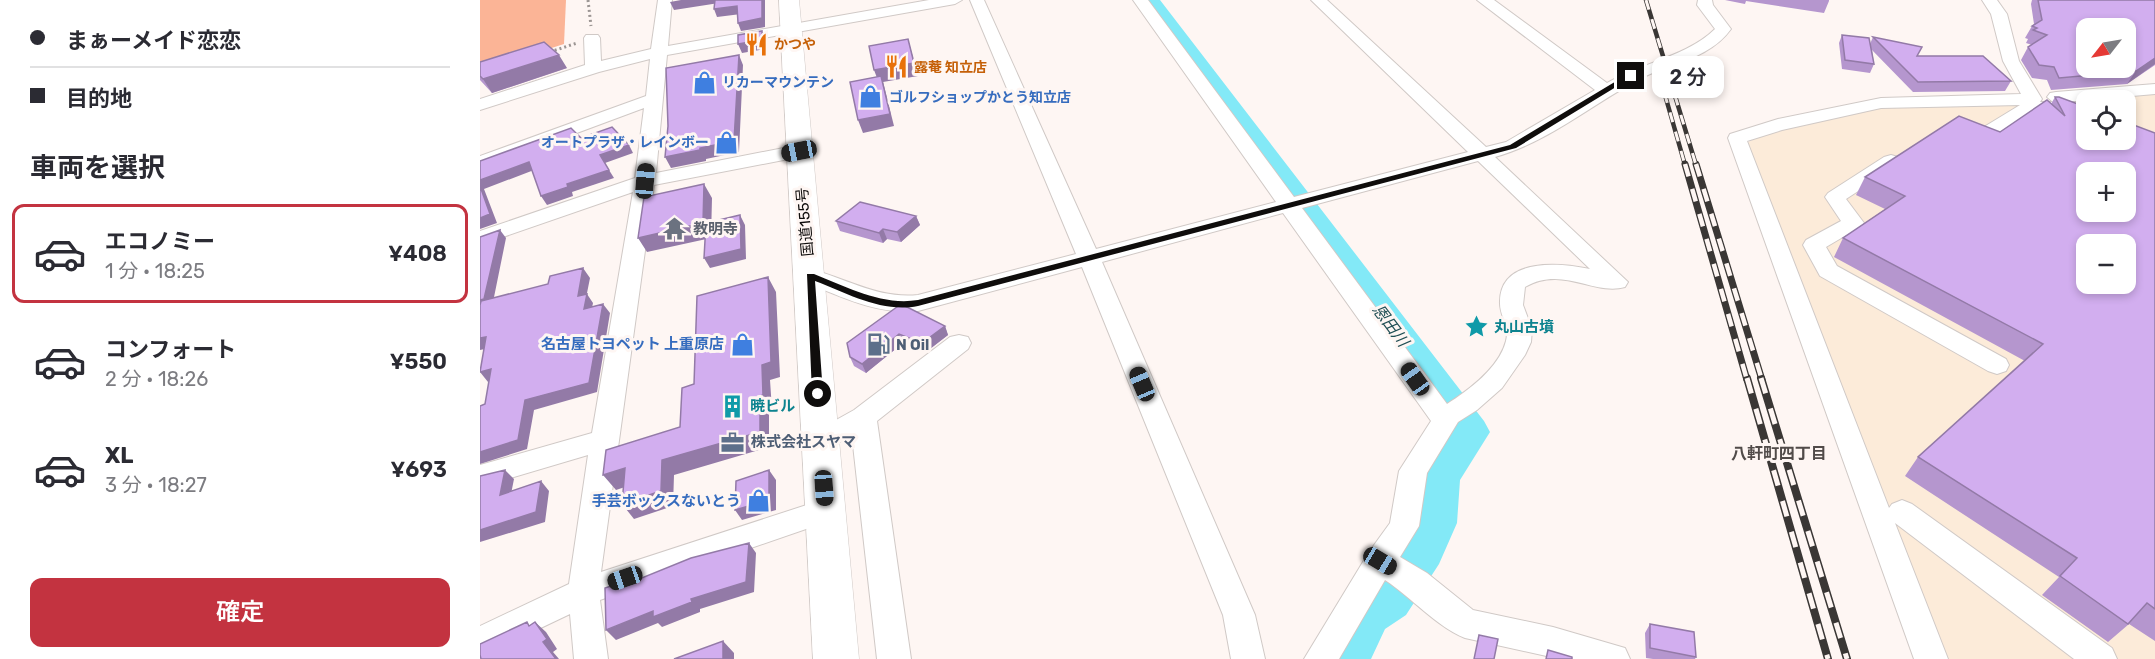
<!DOCTYPE html>
<html lang="ja">
<meta charset="utf-8">
<style>
:root{--surface:#fff;--page:#f7f7f7;--text:#2b2b33;--muted:#7c7c81;--line:#e1e1e2;--accent:#c33340}
body{margin:0;font-family:Rubik,"Noto Sans JP",sans-serif;background:var(--page);color:var(--text);height:100vh;display:flex;flex-direction:column;font-size:22px;white-space:nowrap}
*{box-sizing:border-box;margin:0}
p{font-size:20px;color:var(--muted)}
.icon{flex:none;width:33px;height:33px;fill:none;stroke:currentColor;stroke-width:2;stroke-linecap:round;stroke-linejoin:round}
.map{position:relative;flex:1;overflow:hidden}
.side{display:flex;flex-direction:column;background:var(--surface);width:480px}
.side>*{flex:none}
.top-card{display:grid;align-content:center;height:132px;padding:0 30px;background:var(--surface)}
.needle{width:39px;rotate:239deg}
.fabs{position:absolute;left:1596px;top:18px;display:grid;gap:12px}
.fabs a{display:grid;place-items:center;width:60px;height:60px;border-radius:12px;background:var(--surface);box-shadow:0 3px 9px #0003;font-size:30px}
.end{position:absolute;width:27px;height:27px;margin:-14px;border:8px solid #0f0d0c;background:#fff;box-shadow:0 0 0 3px #fff}
.from{border-radius:50%}
.bubble{position:absolute;height:42px;border-radius:12px;background:var(--surface);box-shadow:0 3px 9px #0003;font-size:20px;font-weight:600;line-height:42px;text-align:center}
.car{position:absolute;width:18px;height:36px;margin:-18px -9px;border-radius:8px;box-shadow:0 0 4px 2px #0007;background:linear-gradient(#222 24%,#8ab4d8 0 40%,#222 0 76%,#8ab4d8 0 86%,#222 0)}
.top-card b{display:flex;align-items:center;gap:21px;height:57px;font-size:22px}
.top-card b+b{border-top:2px solid var(--line)}
.top-card i{width:15px;height:15px;background:var(--text)}
ul{padding:0;list-style:none}
li{display:flex;align-items:center;gap:18px;height:99px;margin:0 12px 9px;padding:0 18px;border:3px solid transparent;border-radius:12px}
li div{flex:1}
li b{display:block;font-size:22px}
li em{font-style:normal;font-weight:600}
li.on{border-color:var(--accent)}
li>.icon{width:54px;height:54px;stroke-width:1.5}
h2{padding:0 30px;font-size:27px;line-height:72px}
.cta{display:flex;gap:12px;margin-top:auto;padding:12px 30px}
.cta a{flex:1;height:69px;border-radius:12px;background:var(--accent);color:#fff;font-size:24px;font-weight:600;line-height:69px;text-align:center}
main{display:flex;flex:1;min-height:0}
.map>svg:first-child{display:block}
.industrial{fill:#fcebd9;fill-rule:evenodd}
.green{fill:#fbb496}
.lines{fill:none;stroke-linecap:round;stroke-linejoin:round}
.river{fill:#83e9f7;fill-rule:evenodd}
.minor-casing{stroke:#d0c9c6;stroke-width:2}
.highway-casing{stroke:#d0c9c6;stroke-width:1}
.path{stroke:#9b9593;stroke-width:3;stroke-dasharray:2 3;stroke-linecap:butt}
.minor{fill:#fff;fill-rule:evenodd}
.highway{fill:#fff;fill-rule:evenodd}
.rail-far2-casing{stroke:#3a3735;stroke-width:4.5}
.rail-far1-casing{stroke:#3a3735;stroke-width:7}
.rail-casing{stroke:#3a3735;stroke-width:8}
.rail-far2{stroke:#fef6f3;stroke-width:3;stroke-dasharray:10;stroke-linecap:butt}
.rail-far1{stroke:#fef6f3;stroke-width:4.5;stroke-dasharray:13;stroke-linecap:butt}
.rail{stroke:#fef6f3;stroke-width:5;stroke-dasharray:16;stroke-linecap:butt}
.wall{fill:#b596ce}
.shaded-wall{fill:#937aa7}
.building{fill:#d2aeef;stroke:#937aa7;stroke-width:1.5;fill-rule:evenodd}
.route{fill:#0f0d0c}
.labels{text-anchor:middle;stroke-width:6;stroke-linejoin:round;paint-order:stroke}
.far-food-label{font-size:14px;font-weight:bold;fill:#c56008;stroke:#fef6f3;text-anchor:start}
.far-shop-label{font-size:14px;font-weight:bold;fill:#366cbe;stroke:#fef6f3;text-anchor:start}
.street-label{font-size:15px;fill:#0f0d0c;stroke:#fef6f3}
.worship-label{font-size:15px;font-weight:bold;fill:#5b616d;stroke:#fef6f3;text-anchor:start}
.culture-label{font-size:15px;font-weight:bold;fill:#0d838f;stroke:#fef6f3;text-anchor:start}
.shop-label{font-size:15px;font-weight:bold;fill:#366cbe;stroke:#fef6f3;text-anchor:end}
.service-label{font-size:15px;font-weight:bold;fill:#4e5e75;stroke:#fef6f3;text-anchor:start}
.water-label{font-size:16px;font-style:italic;fill:#1f4e54;stroke:#fef6f3}
.neighbourhood-label{font-size:16px;font-weight:bold;fill:#514b49;stroke:#fef6f3}
</style>
<main>
<section class="side">
<div class="top-card">
<b><i class="from"></i>まぁーメイド恋恋</b>
<b><i></i>目的地</b>
</div>
<h2>車両を選択</h2>
<ul>
<li class="on"><svg class="icon" aria-label="car" viewBox="0 0 24 24"><path d="M5 17H2v-5l4-1 3-4h7l3 4 3 1v5h-3M9 17h6M6 11h13"/><circle cx="7" cy="17" r="2"/><circle cx="17" cy="17" r="2"/></svg><div><b>エコノミー</b><p>1 分 · 18:25</p></div><em>¥408</em></li>
<li><svg class="icon" aria-label="car" viewBox="0 0 24 24"><path d="M5 17H2v-5l4-1 3-4h7l3 4 3 1v5h-3M9 17h6M6 11h13"/><circle cx="7" cy="17" r="2"/><circle cx="17" cy="17" r="2"/></svg><div><b>コンフォート</b><p>2 分 · 18:26</p></div><em>¥550</em></li>
<li><svg class="icon" aria-label="car" viewBox="0 0 24 24"><path d="M5 17H2v-5l4-1 3-4h7l3 4 3 1v5h-3M9 17h6M6 11h13"/><circle cx="7" cy="17" r="2"/><circle cx="17" cy="17" r="2"/></svg><div><b>XL</b><p>3 分 · 18:27</p></div><em>¥693</em></li>
</ul>
<div class="cta"><a>確定</a></div>
</section>
<div class="map">
<svg width="1675" height="659" viewBox="0 0 1675 659">
<rect width="100%" height="100%" fill="#fef6f3"/>
<path class="industrial" d="M1675,92V659H1463L1267,143L1282,134L1388,108L1549,104ZM1606,100H1646V140H1606ZM1606,172H1646V212H1606ZM1606,244H1646V284H1606Z"/>
<path class="green" d="M0,0H86L84,44L0,71Z"/>
<g class="lines">
<path class="river" d="M657,0H680L1004,421L1010,432L980,480L977,523L959,564L926,615L905,629L891,659H840L871,599L892,585L926,537L933,523L938,477L968,432L808,206Z"/>
<defs>
<path id="minor" d="M178,0H192L188,46L449,0H482L475,4L187,55L176,173L319,145L326,147L329,151L326,155L319,157L174,185L121,572L345,499L355,503L360,511L355,519L120,600L128,659H94L90,614L0,657V626L89,584L108,455L0,487V465L112,433L153,192L0,245V231L155,178L164,108L0,169V156L166,96L170,59L119,72L0,110V99L105,65L104,38L106,35H118L120,38L121,61L171,49Z
M490,0H504L616,249L796,202L653,0H668L814,197L988,152L831,0H847L1006,147L1026,142L1115,90L997,0H1014L1127,83C1161,63 1208,56 1235,29L1217,5L1218,0H1232L1233,5L1251,29C1228,61 1187,63 1156,81C1110,106 1066,143 1015,157L1148,282L1145,287C1114,296 1082,265 1045,287L1043,305L1052,329L1051,342L1045,355L1022,388L997,410L978,422L947,473L939,526L920,557L947,573L993,610L1073,627L1145,648L1150,659H1080L985,638C957,627 931,597 905,580L859,659H824L889,552L910,523L919,471L951,421L803,213L622,262L775,615L785,659H751L743,615L602,267L438,311C396,315 360,296 322,281L319,276L322,271L330,269C368,279 398,299 438,295L596,254ZM998,161L1110,269C1080,263 1021,257 1020,301C1019,316 1030,325 1026,341C1019,368 989,390 967,404L822,208Z
M1502,0H1517L1527,14L1539,61L1562,99L1560,102H1573L1567,97L1570,93L1576,92L1675,84V94L1584,102L1606,107V118L1588,112H1553L1507,141C1496,144 1481,139 1475,130L1477,126L1484,124L1499,130L1540,105L1401,108L1302,130L1267,141L1409,508L1412,504L1422,500L1432,504L1632,648L1637,659H1594L1415,523L1468,659H1434L1248,138L1250,134L1298,119L1401,98L1541,94L1523,61L1511,14Z
M1411,155L1418,157L1421,161L1418,165L1366,199L1384,223L1380,227L1346,247L1357,266L1526,359L1529,365L1526,371L1517,374L1508,371L1340,276L1323,245L1326,240L1361,221L1345,197L1348,193L1404,157Z
M479,335L488,337L491,343L488,349L397,421L431,659H397L372,436L341,451L331,448L327,441L331,434L374,410L470,337Z"/>
<path id="highway" d="M299,0H319L379,659H333Z"/>
</defs>
<use href="#minor" class="minor-casing"/>
<use href="#highway" class="highway-casing"/>
<path class="path" d="M108,0L111,26
M70,52L97,43"/>
<use href="#minor" class="minor"/>
<use href="#highway" class="highway"/>
<defs>
<path id="rail-far2" d="M1166,0L1216,165
M1179,74L1205,165"/>
<path id="rail-far1" d="M1205,164L1267,380
M1216,164L1282,380"/>
<path id="rail" d="M1267,378L1348,659
M1281,378L1367,659"/>
</defs>
<use href="#rail-far2" class="rail-far2-casing"/>
<use href="#rail-far1" class="rail-far1-casing"/>
<use href="#rail" class="rail-casing"/>
<use href="#rail-far2" class="rail-far2"/>
<use href="#rail-far1" class="rail-far1"/>
<use href="#rail" class="rail"/>
</g>
<path class="wall" d="M1245,0H1349V1L1344,13L1266,1L1265,4Z
M1552,0H1675V65L1647,84L1571,90L1567,80L1552,78L1541,60L1548,47L1552,45L1546,43L1548,39L1545,38L1552,26L1554,24L1551,4Z
M1362,35L1390,44L1393,37L1438,56L1531,81L1525,91L1433,92L1392,50L1394,64L1390,73L1362,69L1359,43Z
M0,62L87,68L12,93L0,80Z
M1575,97L1675,133V641L1649,624L1628,642L1562,595L1579,577L1425,476L1438,457L1545,361L1354,257L1363,238L1405,209L1376,195L1385,177L1520,132L1571,104Z
M436,216L440,225L421,242L407,239L403,243L360,231L356,221Z
M465,326L468,335L446,352L423,343L386,373L374,366L370,357L367,343Z
M1170,624L1216,657L1215,659H1173L1166,658L1165,633Z"/>
<path class="shaded-wall" d="M201,0H238L239,3L194,10L190,2Z
M282,0H285V27L261,31L258,23Z
M257,6L261,14L237,17L234,9Z
M282,31L285,40V49L262,53L258,44Z
M428,39L438,76L403,82L414,126L383,133L378,120L399,83L394,70Z
M79,55L87,68L12,93L3,79Z
M259,55L263,65L259,152L226,159V161L191,168L185,157L220,148Z
M1675,58V64L1647,84L1656,71Z
M149,145L153,153L125,163L120,155Z
M49,162L54,170L4,189L17,223L0,229V180Z
M129,170L134,178L92,192L93,196L67,205L61,196L87,184Z
M224,184L232,198L231,238L167,252L158,238Z
M260,215L265,225L266,259L230,268L224,258Z
M436,216L440,225L421,242L417,232Z
M403,229L407,239L403,243L399,233Z
M20,230L26,238L12,307L0,310V300Z
M103,268L110,278L106,298L107,294L113,303L110,318L104,309L98,296Z
M288,277L296,292L300,377L290,380L292,410L289,411V447L194,475L193,506L154,519L142,504L182,460L280,396Z
M123,304L130,313L117,392L54,410L47,449L0,464V452L45,400Z
M465,326L468,335L446,352L442,343Z
M419,334L423,343L386,373L382,364Z
M6,337L14,347L0,350V338Z
M11,369L19,379L8,382L0,372Z
M145,468L157,483L136,490L123,475Z
M25,470L34,479L29,504L20,495Z
M289,470L296,480V510L262,520L255,510Z
M61,481L69,491L65,522L0,542V530Z
M269,543L276,553L274,592L220,609V612L182,627L178,623L136,640L126,630L173,611L211,599Z
M55,622L66,632L77,649L73,652L79,659H76L63,642Z
M243,641L254,653V659H243Z"/>
<path class="building" d="M235,0H282V18L258,23L257,6L234,9Z
M1558,0H1675V58L1656,71L1579,78L1574,67L1559,65L1548,47L1567,35L1553,30L1557,28L1552,26L1562,20ZM1606,28H1646V68H1606Z
M282,31V40L258,44V35Z
M1362,35L1389,38L1394,64L1365,60Z
M1393,37L1442,47L1437,56H1503L1531,81L1438,82Z
M428,39L434,63L394,70L389,46Z
M64,42L79,55L3,79L0,76V62Z
M259,55L254,141L220,148V150L185,157L188,126L186,68Z
M401,76L410,114L378,120L370,82Z
M1575,97H1579L1606,107V140H1646V122L1675,133V609L1667,603L1648,624L1580,576L1597,558L1438,457L1563,344L1363,238L1425,196L1385,177L1479,116L1520,132L1567,100L1585,116ZM1606,172H1646V212H1606ZM1606,244H1646V284H1606Z
M132,127L149,145L120,155L129,170L87,184L88,187L61,196L49,162L0,180V161L91,128L101,138Z
M224,184L223,223L158,238L164,197Z
M0,186L10,214L0,218Z
M380,202L436,216L417,232L403,229L399,233L356,221Z
M260,215L261,249L224,258L226,223Z
M20,230L4,299L0,300V237Z
M103,268L98,296L107,294L104,309L123,304L109,383L45,400L38,440L0,452V406L5,404L11,369L0,372L6,337L0,338V305L1,301L68,284L70,276Z
M288,277L291,362L282,365L283,395L280,396V432L182,460L181,491L142,504L145,468L123,475L126,450L200,427L202,388L214,384L217,296Z
M421,304L465,326L442,343L419,334L382,364L370,357L367,343Z
M25,470L20,495L61,481L56,512L0,530V476Z
M289,470V500L255,510L256,481Z
M269,543L266,582L211,599L212,602L173,617V611L126,630L125,588L157,577V580L211,558Z
M47,622L49,626L55,622L67,639L63,642L76,659H1L0,655V644Z
M1170,624L1214,632L1216,657L1170,648Z
M999,635L1018,639L1014,659H994Z
M243,641V659H194Z
M1068,650L1092,657V659H1066Z"/>
<path class="route" d="M1148,74L1154,76L1036,148L438,306C402,313 369,294 335,281L343,394L338,398L332,394L327,274H334C367,287 402,306 438,300L1030,145Z"/>
<defs>
<symbol id="restaurant-bare" viewBox="-9 -9 18 18"><path d="M-5-6h1v4h1v-4h1v4h1v-4h1v5L-1.5 .5V6h-2V.5L-5-1ZM5-6V6H3V1.5H1.5Q1.5-4 5-6Z" fill="#e8710a" stroke="#fef6f3" stroke-width="2.5" paint-order="stroke"/></symbol>
<symbol id="shop-bare" viewBox="-9 -9 18 18"><path d="M-5-2.5h2.3a2.7 3.5 0 0 1 5.4 0H5L5.5 6h-11ZM-1.5-2.5h3a1.5 2.3 0 0 0-3 0Z" fill="#3f7fe0" stroke="#fef6f3" stroke-width="2.5" paint-order="stroke"/></symbol>
<symbol id="temple-bare" viewBox="-9 -9 18 18"><path d="M0-6L5-2H3V0L6.5 2.5H4V6H1.5V3h-3V6H-4V2.5H-6.5L-3 0V-2H-5Z" fill="#6b7280" stroke="#fef6f3" stroke-width="2.5" paint-order="stroke"/></symbol>
<symbol id="sight-bare" viewBox="-9 -9 18 18"><path d="M0-6L1.8-2.2L6-1.7L2.9 1.2L3.7 5.4L0 3.3L-3.7 5.4L-2.9 1.2L-6-1.7L-1.8-2.2Z" fill="#0f9aa8" stroke="#fef6f3" stroke-width="2.5" paint-order="stroke"/></symbol>
<symbol id="fuel-bare" viewBox="-9 -9 18 18"><path d="M-5.5-6h7V0h2V4h1.3V-2.5L3-4.5l.8-.8L6-3V5H2.5V1h-1V6h-7ZM-4.2-4.7v3.2H.2V-4.7Z" fill="#5c6f8a" stroke="#fef6f3" stroke-width="2.5" paint-order="stroke"/></symbol>
<symbol id="building-bare" viewBox="-9 -9 18 18"><path d="M-4-6H4V6H1V3H-1V6H-4ZM-2.5-4.3h1.7v1.8h-1.7ZM.8-4.3h1.7v1.8H.8ZM-2.5-1h1.7V.8h-1.7ZM.8-1h1.7V.8H.8Z" fill="#0f9aa8" stroke="#fef6f3" stroke-width="2.5" paint-order="stroke"/></symbol>
<symbol id="office-bare" viewBox="-9 -9 18 18"><path d="M-6-3h4V-5.5h4V-3h4V5H-6ZM-1-4.5V-3h2v-1.5ZM-6 0V1H6V0Z" fill="#5c6f8a" stroke="#fef6f3" stroke-width="2.5" paint-order="stroke"/></symbol>
</defs>
<g fill-rule="evenodd">
<use href="#restaurant-bare" x="260" y="28" width="33" height="33"/>
<use href="#restaurant-bare" x="400" y="50" width="33" height="33"/>
<use href="#shop-bare" x="208" y="66" width="33" height="33"/>
<use href="#shop-bare" x="374" y="80" width="33" height="33"/>
<use href="#shop-bare" x="230" y="126" width="33" height="33"/>
<use href="#temple-bare" x="178" y="212" width="33" height="33"/>
<use href="#sight-bare" x="980" y="310" width="33" height="33"/>
<use href="#shop-bare" x="246" y="328" width="33" height="33"/>
<use href="#fuel-bare" x="382" y="328" width="33" height="33"/>
<use href="#building-bare" x="236" y="390" width="33" height="33"/>
<use href="#office-bare" x="236" y="426" width="33" height="33"/>
<use href="#shop-bare" x="262" y="484" width="33" height="33"/>
</g>
<g class="labels">
<g class="far-food-label">
<text x="294" y="49">かつや</text>
<text x="434" y="72">露菴 知立店</text>
</g>
<g class="far-shop-label">
<text x="242" y="87">リカーマウンテン</text>
<text x="409" y="102">ゴルフショップかとう知立店</text>
<text x="229" y="147" text-anchor="end">オートプラザ・レインボー</text>
</g>
<g class="street-label">
<text transform="translate(325 222) rotate(-95)" y="5">国道155号</text>
</g>
<g class="worship-label">
<text x="213" y="234">教明寺</text>
</g>
<g class="culture-label">
<text x="1014" y="332">丸山古墳</text>
<text x="270" y="411">暁ビル</text>
</g>
<g class="shop-label">
<text x="244" y="349">名古屋トヨペット 上重原店</text>
<text x="261" y="506">手芸ボックスないとう</text>
</g>
<g class="service-label">
<text x="416" y="350">N Oil</text>
<text x="271" y="447">株式会社スヤマ</text>
</g>
<g class="water-label">
<text transform="translate(911 325) rotate(53)" y="6">恩田川</text>
</g>
<g class="neighbourhood-label">
<text x="1299" y="459">八軒町四丁目</text>
</g>
</g>
</svg>
<div class="fabs">
<a><svg class="needle" viewBox="-14 -14 28 28"><path d="M0-13l5 13h-10z" fill="#e53935"/><path d="M0 13l5-13h-10z" fill="#7c7c81"/></svg></a>
<a><svg class="icon" aria-label="locate" viewBox="0 0 24 24"><circle cx="12" cy="12" r="6"/><path d="M12 2v4M12 18v4M2 12h4M18 12h4"/></svg></a>
<a>+</a>
<a>−</a>
</div>
<i class="end from" style="left:338px;top:394px"></i>
<i class="end" style="left:1151px;top:76px"></i>
<div class="bubble" style="left:1172px;top:56px;width:72px">2 分</div>
<i class="car" style="left:319px;top:151px;rotate:259deg"></i>
<i class="car" style="left:165px;top:181px;rotate:5deg"></i>
<i class="car" style="left:935px;top:379px;rotate:325deg"></i>
<i class="car" style="left:662px;top:384px;rotate:337deg"></i>
<i class="car" style="left:344px;top:488px;rotate:176deg"></i>
<i class="car" style="left:900px;top:561px;rotate:121deg"></i>
<i class="car" style="left:145px;top:578px;rotate:251deg"></i>
</div>
</main>
